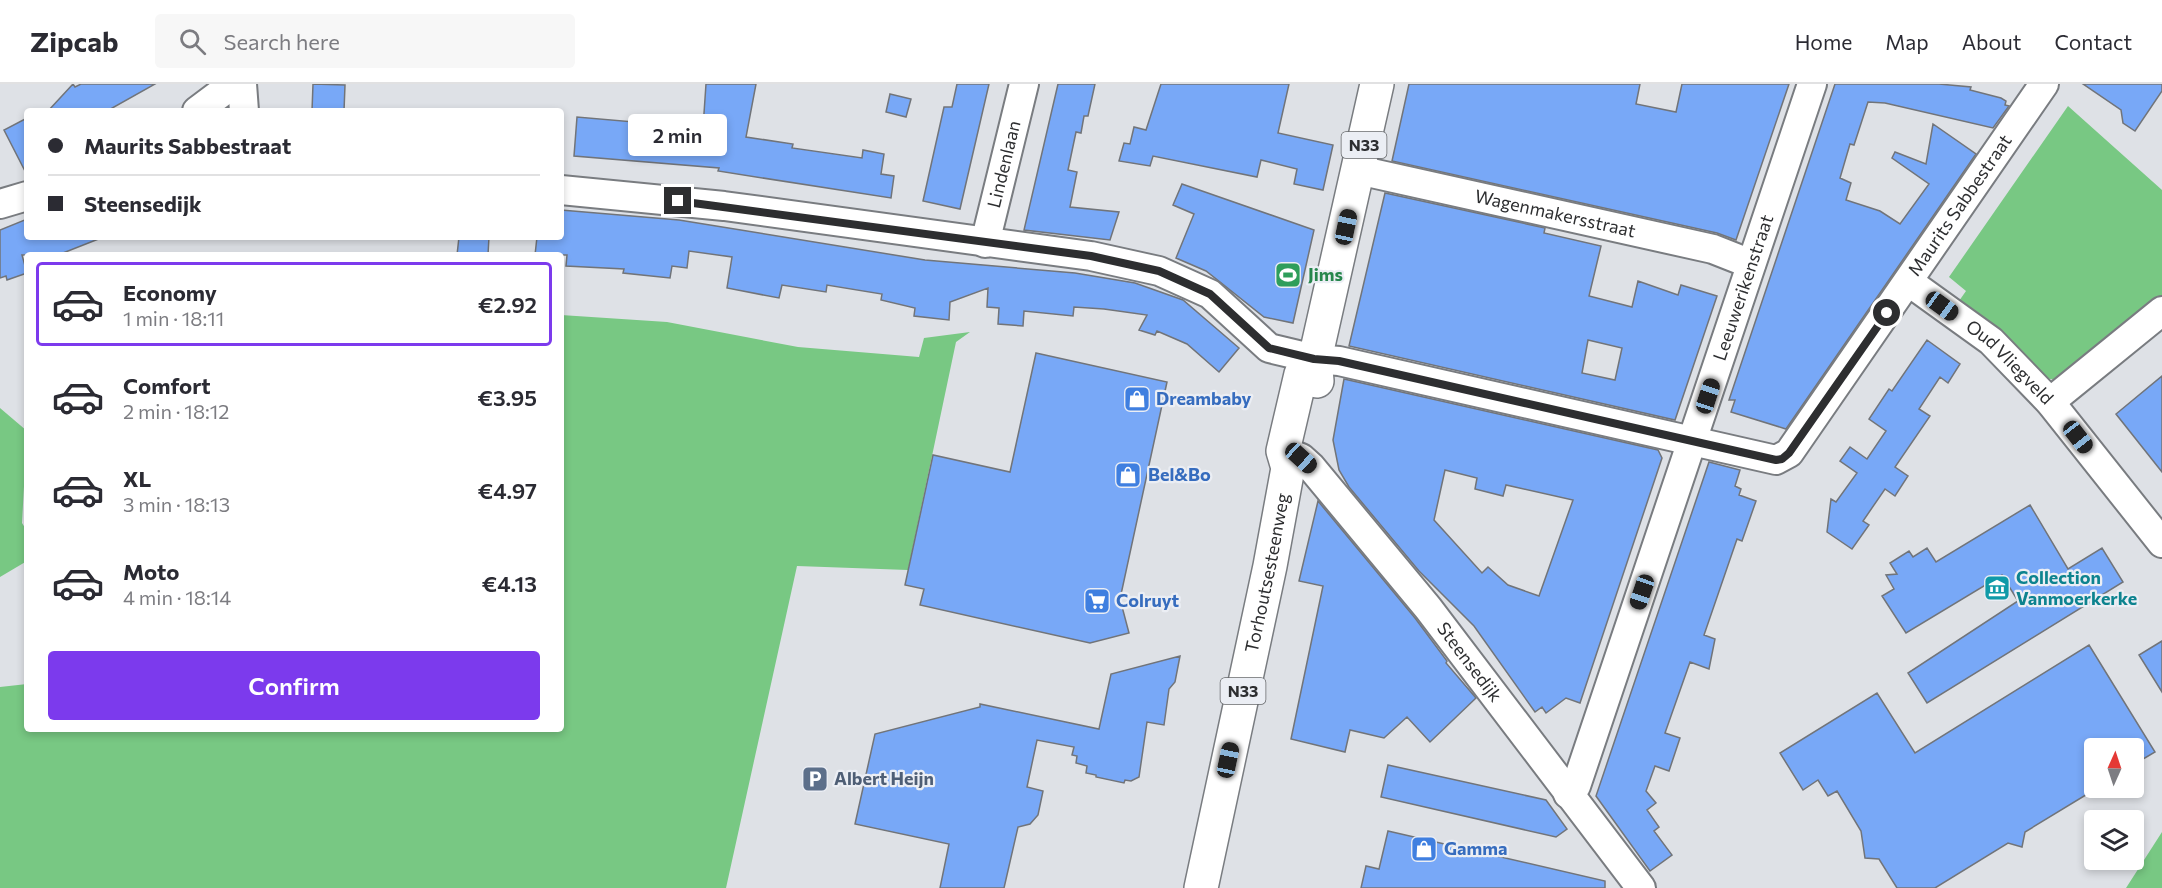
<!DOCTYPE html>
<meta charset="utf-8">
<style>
:root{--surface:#fff;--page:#f7f7f7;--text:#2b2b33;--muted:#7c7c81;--line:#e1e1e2;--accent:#7c3aed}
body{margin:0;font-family:Commissioner,sans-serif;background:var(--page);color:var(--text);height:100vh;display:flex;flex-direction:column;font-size:22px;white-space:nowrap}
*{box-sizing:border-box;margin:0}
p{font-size:20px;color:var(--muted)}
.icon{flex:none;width:33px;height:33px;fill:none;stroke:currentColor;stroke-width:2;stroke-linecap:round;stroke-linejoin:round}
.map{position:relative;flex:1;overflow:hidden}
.drawer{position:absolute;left:24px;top:168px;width:540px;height:480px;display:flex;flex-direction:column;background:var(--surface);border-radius:6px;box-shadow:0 3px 9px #0003}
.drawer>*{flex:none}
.guide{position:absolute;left:24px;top:24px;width:540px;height:132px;border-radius:6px;box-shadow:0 3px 9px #0003;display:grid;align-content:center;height:132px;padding:0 24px;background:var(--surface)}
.needle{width:39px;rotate:3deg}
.fabs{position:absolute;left:2084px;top:654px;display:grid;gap:12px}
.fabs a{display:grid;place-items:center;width:60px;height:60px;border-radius:6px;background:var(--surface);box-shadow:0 3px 9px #0003;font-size:30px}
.end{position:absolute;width:27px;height:27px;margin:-14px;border:8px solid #2d2e30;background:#fff;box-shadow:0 0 0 3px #fff}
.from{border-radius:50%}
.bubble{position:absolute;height:42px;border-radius:6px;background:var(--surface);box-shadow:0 3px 9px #0003;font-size:20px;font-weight:600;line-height:42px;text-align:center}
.car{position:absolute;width:18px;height:36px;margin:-18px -9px;border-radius:8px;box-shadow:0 0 4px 2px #0007;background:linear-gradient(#222 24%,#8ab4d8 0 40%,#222 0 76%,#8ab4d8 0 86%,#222 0)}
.guide b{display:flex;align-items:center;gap:21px;height:57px;font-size:22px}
.guide b+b{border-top:2px solid var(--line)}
.guide i{width:15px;height:15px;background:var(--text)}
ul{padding:10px 0 0;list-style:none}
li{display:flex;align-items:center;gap:18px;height:84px;margin:0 12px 9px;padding:0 12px;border:3px solid transparent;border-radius:6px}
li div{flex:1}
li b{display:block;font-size:22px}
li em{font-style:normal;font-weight:600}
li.on{border-color:var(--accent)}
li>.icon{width:54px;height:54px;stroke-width:1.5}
.primary-button{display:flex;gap:12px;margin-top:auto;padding:12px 24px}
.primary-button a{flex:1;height:69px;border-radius:6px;background:var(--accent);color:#fff;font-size:24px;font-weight:600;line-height:69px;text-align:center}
header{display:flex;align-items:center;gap:36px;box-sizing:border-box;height:84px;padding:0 30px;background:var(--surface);border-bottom:2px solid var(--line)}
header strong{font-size:28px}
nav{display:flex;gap:33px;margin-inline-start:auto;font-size:21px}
.search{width:420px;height:54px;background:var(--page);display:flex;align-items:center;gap:15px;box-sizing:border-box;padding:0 21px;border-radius:6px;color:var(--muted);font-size:22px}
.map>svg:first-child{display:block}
.green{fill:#78c883}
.building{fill:#78a8f7;stroke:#717479;stroke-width:1.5;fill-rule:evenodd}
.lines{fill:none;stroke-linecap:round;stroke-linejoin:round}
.minor-casing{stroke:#797c80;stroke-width:32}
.major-casing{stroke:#797c80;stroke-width:36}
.minor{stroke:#fff;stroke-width:28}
.major{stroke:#fff;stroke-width:33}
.route{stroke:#2d2e30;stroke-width:8}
.labels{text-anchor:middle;stroke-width:4.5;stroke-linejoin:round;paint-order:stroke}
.shield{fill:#ebeef4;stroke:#66686b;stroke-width:1.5}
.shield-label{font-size:16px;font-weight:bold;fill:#2d2e30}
.street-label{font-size:18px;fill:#2d2e30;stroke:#ebeef4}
.leisure-label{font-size:18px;font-weight:bold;fill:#27864d;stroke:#ebeef4;text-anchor:start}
.shop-label{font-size:18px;font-weight:bold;fill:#366cbe;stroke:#ebeef4;text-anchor:start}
.culture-label{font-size:18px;font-weight:bold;fill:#0d838f;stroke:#ebeef4;text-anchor:start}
.service-label{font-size:18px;font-weight:bold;fill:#4e5e75;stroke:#ebeef4;text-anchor:start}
</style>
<header>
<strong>Zipcab</strong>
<div class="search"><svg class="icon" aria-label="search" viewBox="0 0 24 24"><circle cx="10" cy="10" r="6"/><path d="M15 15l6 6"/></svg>Search here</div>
<nav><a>Home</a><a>Map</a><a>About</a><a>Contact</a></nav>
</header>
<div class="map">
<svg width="2162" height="804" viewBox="0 0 2162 804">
<rect width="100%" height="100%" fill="#dee1e6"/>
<path class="green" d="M2068,22L2162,106V212L2061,297L2045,294L2006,252L1959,217L1966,207L1949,193Z
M561,231L667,238L798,263L919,273L924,254L970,248L956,258L908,486L797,482L726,804H0V603L27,600V645H561Z
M0,324L27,347L22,439L27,447V477L0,493Z
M2162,748V804H2126Z"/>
<path class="building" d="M73,0L75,3L81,0H155L107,27H48Z
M313,0L345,1L344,27H312Z
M706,0H756L746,53L793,60L792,64L862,74L863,66L884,70L881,90L894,92L891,114L718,87L719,84L574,72L577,33L703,44Z
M957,0H989L960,125L923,117L944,23H952Z
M1058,0H1095L1088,32H1084L1081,49L1076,48L1068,86L1077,88L1070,123L1119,128L1110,156L1024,146Z
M1161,0H1289L1278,49L1333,61L1323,106L1294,100L1297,85L1261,76L1257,93L1153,72L1150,82L1119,77L1124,59L1130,60L1134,43L1146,46Z
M1409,0H1640L1636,20L1676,28L1682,0H1789L1736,156L1717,149L1392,77Z
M1835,0H1939L1971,3L1970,6L2001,14L2006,17L2005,21L2009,22L1993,44L1885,19L1868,18L1854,61L1850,60L1840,94L1851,99L1846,116L1880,127L1900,140L1929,100L1892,74L1895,68L1926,80L1933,40L1976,70L1786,345L1731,328L1735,316H1729Z
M2083,0H2162V7L2135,47L2123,39L2121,26Z
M890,10L911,15L906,33L886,28Z
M27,34V91L4,46Z
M1182,100L1314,146L1293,239L1264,233L1206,187L1176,174L1194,130L1173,121Z
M1385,109L1545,144L1544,149L1601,162L1589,212L1632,223L1638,197L1678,211L1681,201L1717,212L1675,336L1349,262ZM1588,256L1622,264L1615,296L1582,289Z
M561,126L679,136L925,176L1075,189L1135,199L1183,216L1239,264L1219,288L1187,260L1157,247L1155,251L1139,246L1147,231L1104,225L1074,223L1073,232L1024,227L1023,242L998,240L999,224L987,223L988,204L950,218L949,236L914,232L915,224L881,216L882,210L827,201L826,208L782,201L779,214L727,204L732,173L689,167L687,184L672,182L670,194L623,189L624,185L566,182L567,171H535L537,153H561Z
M27,135V153L101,154L58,171H22L27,189L7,196L6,192L0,194V146Z
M459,153H489L488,171H457Z
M1927,256L1960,280L1948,299L1940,293L1919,325L1930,332L1895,383L1908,392L1895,412L1885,405L1863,437L1869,441L1852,465L1827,448L1831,415L1836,418L1857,389L1840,377L1850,363L1867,375L1886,347L1869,335L1889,305L1892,307Z
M1036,269L1167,298L1120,515L1129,549L1090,559L920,521L924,505L905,501L933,371L1010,388Z
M2162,292V388L2116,330Z
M1344,295L1658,366L1662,374L1580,619L1566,614L1546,629L1542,623L1535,628L1474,542L1419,487L1349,403L1339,386L1333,356ZM1445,386L1477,394L1475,405L1503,412L1506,401L1573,416L1539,512L1508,501L1488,483L1482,489L1434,436Z
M1709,378L1740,386L1735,402L1741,405L1739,411L1756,417L1742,457L1737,455L1704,551L1715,555L1709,585L1690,578L1665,649L1680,654L1669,687L1655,682L1646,707L1656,719L1647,726L1659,743L1654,747L1672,771L1650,787L1596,712Z
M1318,417L1415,534L1447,577L1446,579L1476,614L1430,658L1407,633L1384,654L1350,646L1345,668L1291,655L1323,502L1299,497Z
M2030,421L2068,485L2102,464L2123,498L1927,619L1908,589L2018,517L2002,491L1906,549L1882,512L1894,505L1886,491L1897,490L1890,479L1909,467L1913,473L1927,464L1936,478Z
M2162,557V608L2139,571Z
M2089,561L2155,668L2133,681V664H2094V706L2025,748L2022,763L2008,759L1935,804H1897L1879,775L1865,774L1861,747L1837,707L1828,712L1818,696L1803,706L1780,669L1877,609L1915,669Z
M1180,572L1175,598L1169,605L1164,641L1147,638L1139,693L1131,697L1125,696L1124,699L1096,693V691L1086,689L1087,682L1076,679L1077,672L1072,671L1074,663L1037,656L1027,703L1043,707L1038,731L1030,740L1018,743L1004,804H940L949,760L855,740L875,650L980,623V620L1099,645L1111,590Z
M1388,681L1546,716L1567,745L1556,753L1381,713Z
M1388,747L1605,797V804H1361L1366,782L1379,785Z"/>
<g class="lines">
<defs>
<g id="minor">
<path d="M242,0L244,27"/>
<path d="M197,27L233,0"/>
<path id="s1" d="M1358,86L1713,165L1751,180"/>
<path id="s2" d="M561,106L724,122L1091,172L1159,187L1210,210L1269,264L1315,275L1339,277L1776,376L1789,369L2044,0"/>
<path d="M0,120L27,112"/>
<path id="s3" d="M985,159L1024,0"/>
<path id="s4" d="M1909,198L1991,257L2050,318L2162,459"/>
<path d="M2050,318L2162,227"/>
<path id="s5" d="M1283,367L1301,374L1311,383L1428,524L1641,804"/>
<path id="s6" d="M1568,710L1576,702L1812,0"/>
</g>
<g id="major">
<path d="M1317,297L1315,275L1377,0"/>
<path id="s7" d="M1201,804L1270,482L1288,384L1283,367L1301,290L1315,275"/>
</g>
</defs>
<use href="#minor" class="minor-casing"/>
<use href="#major" class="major-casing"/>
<use href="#minor" class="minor"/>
<use href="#major" class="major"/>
</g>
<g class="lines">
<path class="route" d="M678,117L1091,172L1159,187L1210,210L1269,264L1314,275L1339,277L1776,376L1782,375L1789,369L1887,229"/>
</g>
<defs>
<symbol id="stadium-square" viewBox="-11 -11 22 22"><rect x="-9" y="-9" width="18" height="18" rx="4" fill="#2e9e5b" stroke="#ebeef4"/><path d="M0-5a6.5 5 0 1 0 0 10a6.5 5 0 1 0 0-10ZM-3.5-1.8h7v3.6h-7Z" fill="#fff"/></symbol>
<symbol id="shop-square" viewBox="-11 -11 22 22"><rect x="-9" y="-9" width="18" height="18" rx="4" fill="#3f7fe0" stroke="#ebeef4"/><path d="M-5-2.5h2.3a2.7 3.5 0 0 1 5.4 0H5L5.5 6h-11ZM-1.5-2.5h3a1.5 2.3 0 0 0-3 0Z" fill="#fff"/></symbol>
<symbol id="museum-square" viewBox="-11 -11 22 22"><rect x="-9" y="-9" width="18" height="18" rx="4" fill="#0f9aa8" stroke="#ebeef4"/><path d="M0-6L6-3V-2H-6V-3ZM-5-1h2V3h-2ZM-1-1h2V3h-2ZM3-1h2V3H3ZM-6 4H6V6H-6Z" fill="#fff"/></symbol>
<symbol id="supermarket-square" viewBox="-11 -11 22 22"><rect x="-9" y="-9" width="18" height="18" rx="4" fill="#3f7fe0" stroke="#ebeef4"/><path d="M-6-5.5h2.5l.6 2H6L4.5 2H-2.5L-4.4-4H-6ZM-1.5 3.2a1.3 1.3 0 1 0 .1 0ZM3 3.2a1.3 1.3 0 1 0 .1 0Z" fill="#fff"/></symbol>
<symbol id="parking-square" viewBox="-11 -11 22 22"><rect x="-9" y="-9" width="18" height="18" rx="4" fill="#5c6f8a" stroke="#ebeef4"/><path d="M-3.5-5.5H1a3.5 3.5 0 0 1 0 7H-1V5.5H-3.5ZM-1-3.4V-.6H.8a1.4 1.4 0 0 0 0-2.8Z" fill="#fff"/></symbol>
</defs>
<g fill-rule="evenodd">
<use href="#stadium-square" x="1273" y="176" width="30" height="30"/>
<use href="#shop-square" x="1122" y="300" width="30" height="30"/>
<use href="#shop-square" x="1113" y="376" width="30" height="30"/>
<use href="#museum-square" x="1982" y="489" width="30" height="30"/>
<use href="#supermarket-square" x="1082" y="502" width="30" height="30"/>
<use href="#parking-square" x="800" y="680" width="30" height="30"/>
<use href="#shop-square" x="1409" y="750" width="30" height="30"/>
</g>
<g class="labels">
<g class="shield">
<rect x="1341.5" y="48" width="45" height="26" rx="4.5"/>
<rect x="1220.5" y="594" width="45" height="26" rx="4.5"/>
</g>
<g class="shield-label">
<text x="1364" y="67">N33</text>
<text x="1243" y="613">N33</text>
</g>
<g class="street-label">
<text dy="6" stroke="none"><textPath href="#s3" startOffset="81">Lindenlaan</textPath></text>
<text dy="6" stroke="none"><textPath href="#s2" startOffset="1575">Maurits Sabbestraat</textPath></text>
<text dy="6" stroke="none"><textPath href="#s1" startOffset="202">Wagenmakersstraat</textPath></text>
<text dy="6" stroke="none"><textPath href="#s6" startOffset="537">Leeuwerikenstraat</textPath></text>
<text dy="6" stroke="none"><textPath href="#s4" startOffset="129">Oud Vliegveld</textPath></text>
<text dy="6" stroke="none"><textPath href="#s7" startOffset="322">Torhoutsesteenweg</textPath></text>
<text dy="6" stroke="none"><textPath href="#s5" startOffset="284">Steensedijk</textPath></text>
</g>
<g class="leisure-label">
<text x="1308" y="197">Jims</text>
</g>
<g class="shop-label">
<text x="1156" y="321">Dreambaby</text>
<text x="1148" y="397">Bel&amp;Bo</text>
<text x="1116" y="523">Colruyt</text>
<text x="1444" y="771">Gamma</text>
</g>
<g class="culture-label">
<text x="2016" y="500">Collection<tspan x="2016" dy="21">Vanmoerkerke</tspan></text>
</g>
<g class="service-label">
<text x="834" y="701">Albert Heijn</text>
</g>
</g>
</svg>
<div class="fabs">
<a><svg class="needle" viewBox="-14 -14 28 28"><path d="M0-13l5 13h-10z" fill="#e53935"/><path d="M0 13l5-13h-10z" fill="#7c7c81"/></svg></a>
<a><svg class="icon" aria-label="layers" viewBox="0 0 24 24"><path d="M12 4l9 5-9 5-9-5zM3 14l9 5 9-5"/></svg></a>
</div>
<i class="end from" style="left:1887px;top:229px"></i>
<i class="end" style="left:678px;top:117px"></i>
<div class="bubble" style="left:628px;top:30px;width:99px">2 min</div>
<i class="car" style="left:1346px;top:143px;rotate:12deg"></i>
<i class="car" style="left:1942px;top:222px;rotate:126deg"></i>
<i class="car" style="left:1708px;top:312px;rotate:18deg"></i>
<i class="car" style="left:2078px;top:353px;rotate:142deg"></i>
<i class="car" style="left:1301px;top:374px;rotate:132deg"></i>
<i class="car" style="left:1642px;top:508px;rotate:199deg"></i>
<i class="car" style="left:1228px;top:676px;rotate:12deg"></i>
<div class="guide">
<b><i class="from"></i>Maurits Sabbestraat</b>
<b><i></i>Steensedijk</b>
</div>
<section class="drawer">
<ul>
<li class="on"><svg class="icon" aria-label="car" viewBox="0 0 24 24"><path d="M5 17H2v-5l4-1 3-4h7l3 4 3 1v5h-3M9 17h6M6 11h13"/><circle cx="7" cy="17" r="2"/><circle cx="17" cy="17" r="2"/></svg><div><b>Economy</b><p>1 min · 18:11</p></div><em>€2.92</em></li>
<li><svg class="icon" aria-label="car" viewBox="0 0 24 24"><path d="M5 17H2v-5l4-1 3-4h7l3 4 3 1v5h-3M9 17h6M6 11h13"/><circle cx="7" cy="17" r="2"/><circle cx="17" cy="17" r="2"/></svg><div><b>Comfort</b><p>2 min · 18:12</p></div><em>€3.95</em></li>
<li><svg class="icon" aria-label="car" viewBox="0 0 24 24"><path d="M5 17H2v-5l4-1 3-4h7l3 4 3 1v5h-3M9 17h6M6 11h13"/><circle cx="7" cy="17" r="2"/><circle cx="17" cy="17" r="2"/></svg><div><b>XL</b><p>3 min · 18:13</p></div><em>€4.97</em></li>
<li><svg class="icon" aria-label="car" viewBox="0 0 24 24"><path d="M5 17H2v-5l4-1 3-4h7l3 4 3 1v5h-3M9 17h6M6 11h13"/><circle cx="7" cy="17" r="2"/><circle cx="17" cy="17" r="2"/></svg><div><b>Moto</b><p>4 min · 18:14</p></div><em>€4.13</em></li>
</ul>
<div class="primary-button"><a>Confirm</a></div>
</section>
</div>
